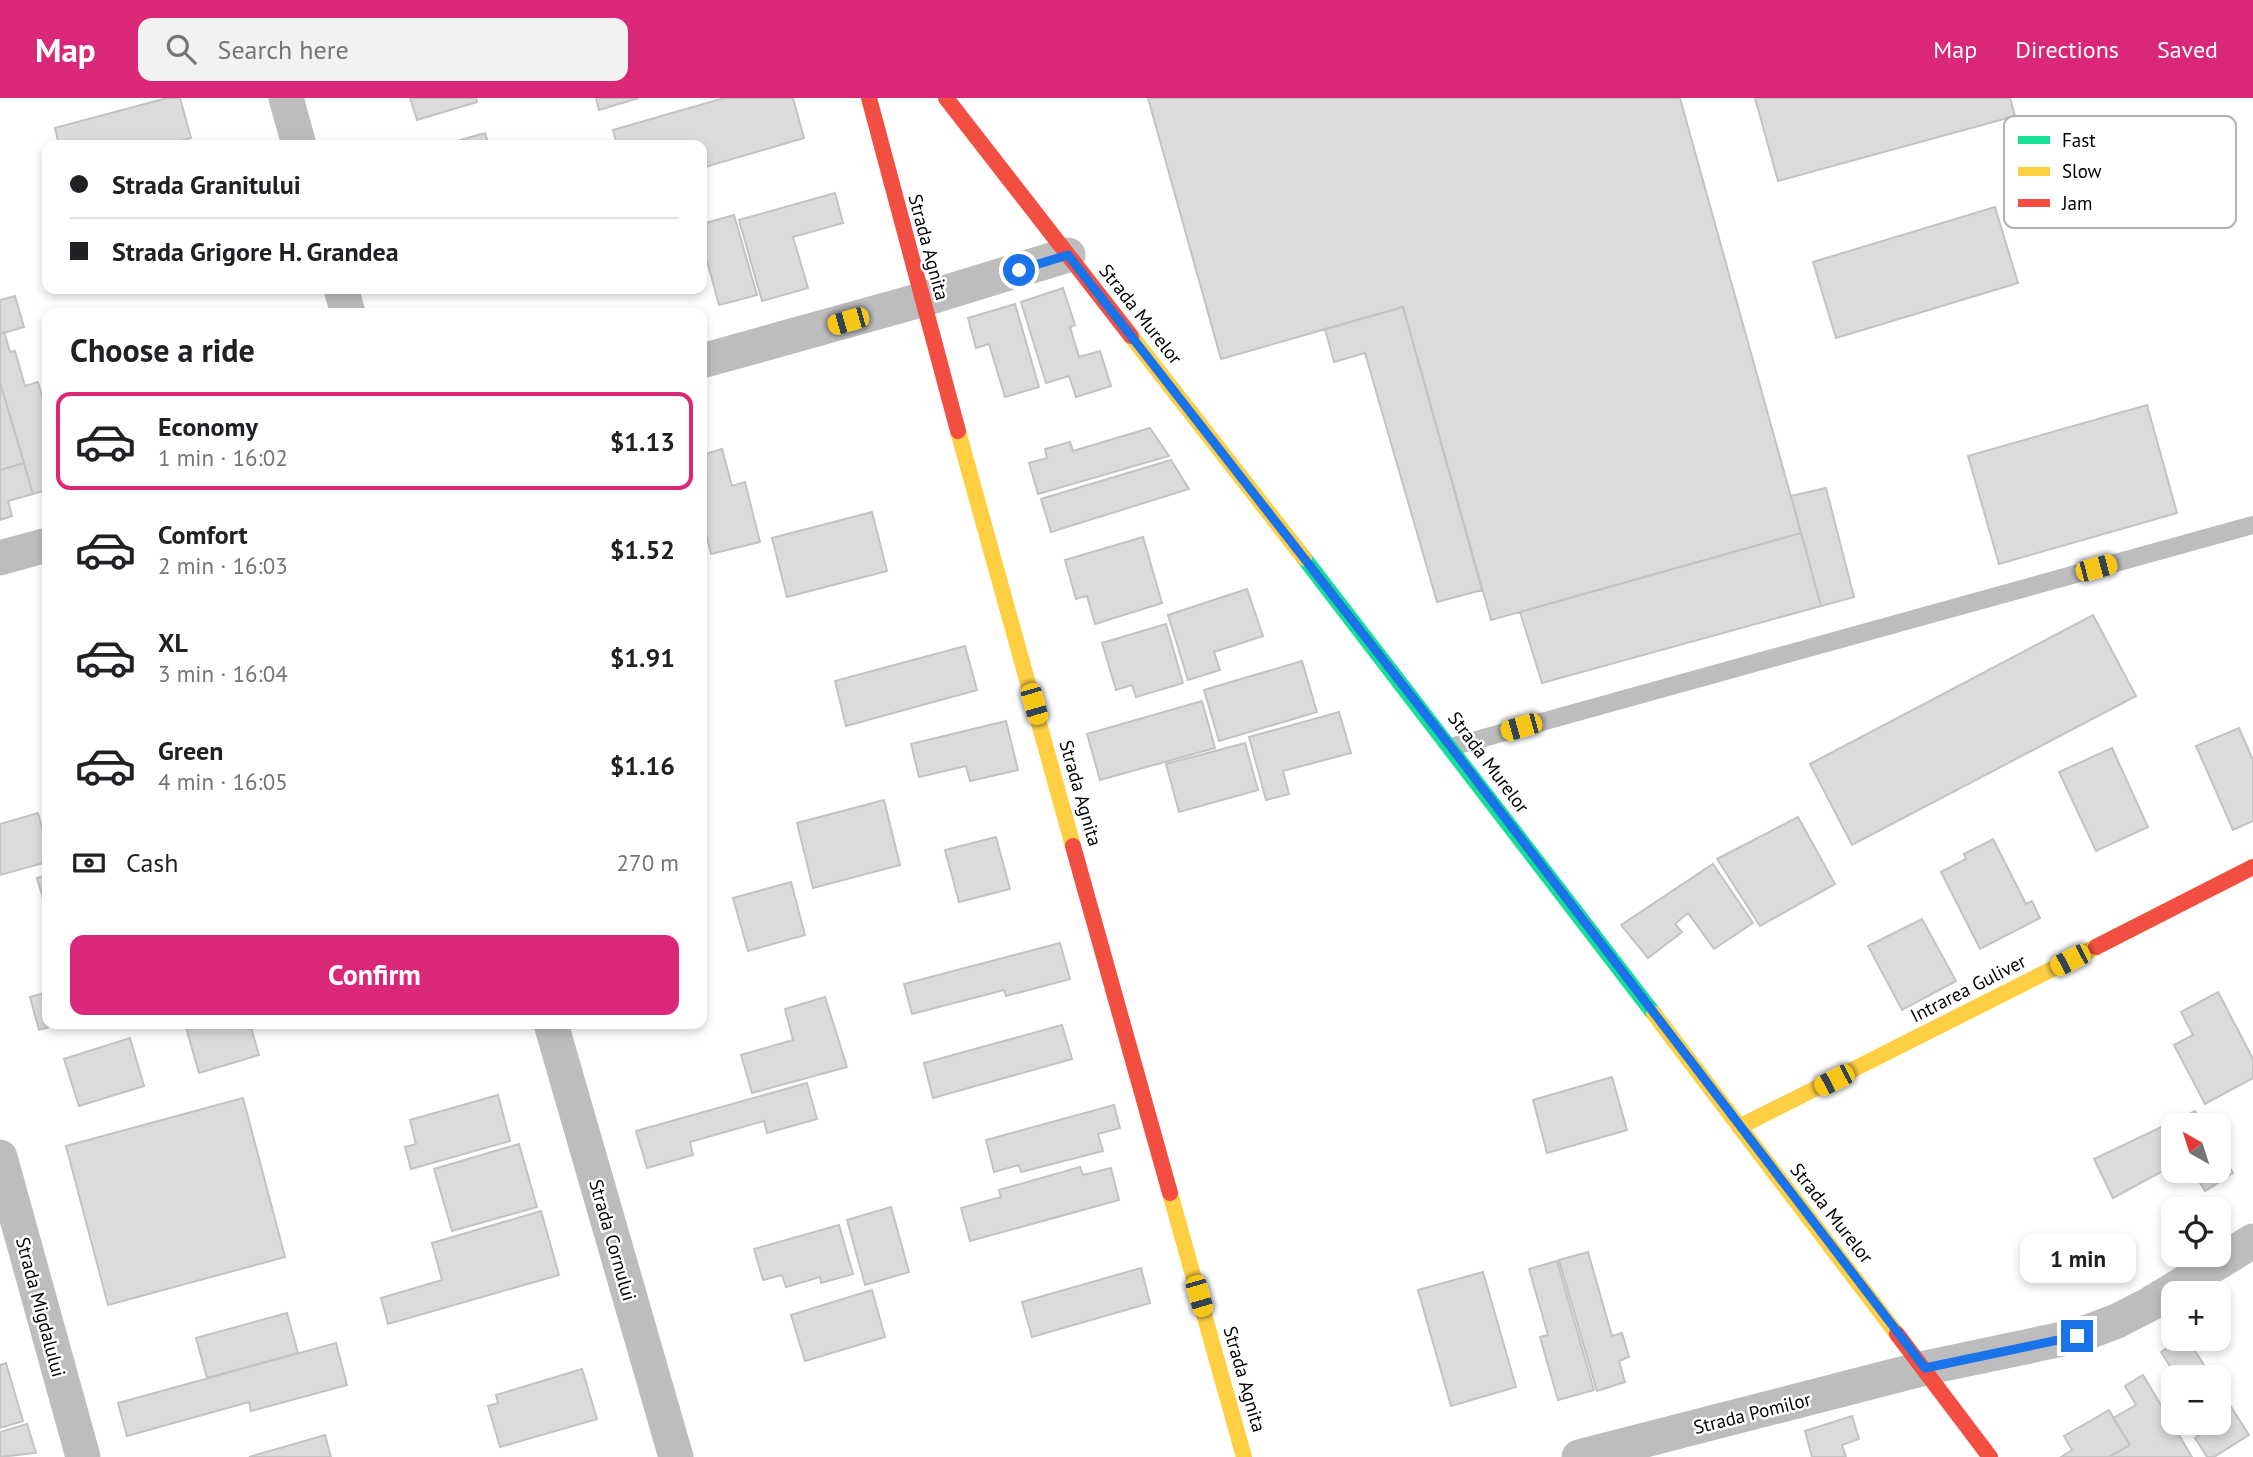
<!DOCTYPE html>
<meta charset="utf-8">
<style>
:root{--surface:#fff;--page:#f2f2f2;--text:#202124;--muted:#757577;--line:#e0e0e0;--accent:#db2777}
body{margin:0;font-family:"PT Sans",sans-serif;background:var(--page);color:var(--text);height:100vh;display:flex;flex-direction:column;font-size:26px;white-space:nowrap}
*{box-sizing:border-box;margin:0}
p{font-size:23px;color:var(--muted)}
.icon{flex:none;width:38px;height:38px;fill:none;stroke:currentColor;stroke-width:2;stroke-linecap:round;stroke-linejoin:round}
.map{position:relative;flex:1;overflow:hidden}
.sheet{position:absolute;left:42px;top:210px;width:665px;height:721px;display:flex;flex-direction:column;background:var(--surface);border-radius:14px;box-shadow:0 4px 10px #0003}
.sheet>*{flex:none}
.banner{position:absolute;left:42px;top:42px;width:665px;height:154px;border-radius:14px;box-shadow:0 4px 10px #0003;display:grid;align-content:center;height:154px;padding:0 28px;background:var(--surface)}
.needle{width:46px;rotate:321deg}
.fabs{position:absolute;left:2161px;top:1015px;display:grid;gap:14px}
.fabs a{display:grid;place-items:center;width:70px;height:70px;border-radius:14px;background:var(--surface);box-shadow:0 4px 10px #0003;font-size:35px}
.end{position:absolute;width:32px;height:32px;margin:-16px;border:9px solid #1a73e8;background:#fff;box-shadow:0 0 0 4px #fff}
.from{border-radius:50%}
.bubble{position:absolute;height:49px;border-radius:14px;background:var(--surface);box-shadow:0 4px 10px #0003;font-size:23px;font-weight:700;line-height:49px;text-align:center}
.car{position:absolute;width:21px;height:42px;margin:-21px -10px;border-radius:9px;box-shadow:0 0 5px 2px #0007;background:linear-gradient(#f5c518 24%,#345 0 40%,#f5c518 0 76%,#345 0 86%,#f5c518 0)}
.banner b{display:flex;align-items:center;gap:24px;height:66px;font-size:26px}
.banner b+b{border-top:2px solid var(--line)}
.banner i{width:18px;height:18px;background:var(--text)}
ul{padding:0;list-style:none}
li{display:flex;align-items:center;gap:21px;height:98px;margin:0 14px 10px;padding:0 14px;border:4px solid transparent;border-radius:14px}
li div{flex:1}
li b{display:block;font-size:26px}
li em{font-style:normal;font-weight:700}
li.current{border-color:var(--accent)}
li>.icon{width:63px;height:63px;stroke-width:1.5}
h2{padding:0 28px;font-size:32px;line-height:84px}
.pay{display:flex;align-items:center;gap:18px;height:77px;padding:0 28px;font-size:26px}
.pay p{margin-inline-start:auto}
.primary-button{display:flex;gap:14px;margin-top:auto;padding:14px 28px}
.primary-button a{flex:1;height:80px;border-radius:14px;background:var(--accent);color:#fff;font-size:28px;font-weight:700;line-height:80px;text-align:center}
header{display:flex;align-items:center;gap:42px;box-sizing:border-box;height:98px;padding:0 35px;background:var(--accent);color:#fff}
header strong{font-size:33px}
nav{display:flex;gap:38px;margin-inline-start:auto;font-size:24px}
.search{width:490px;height:63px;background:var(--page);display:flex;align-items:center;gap:18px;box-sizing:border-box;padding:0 24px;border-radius:14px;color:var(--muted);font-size:26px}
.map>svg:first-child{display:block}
.building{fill:#dbdbdb;stroke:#c3c3c3;stroke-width:2}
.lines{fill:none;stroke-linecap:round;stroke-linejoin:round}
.lane{stroke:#bdbdbd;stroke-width:18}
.street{stroke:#bdbdbd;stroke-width:35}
.fast{stroke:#16e098;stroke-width:16}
.slow{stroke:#ffcf43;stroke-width:16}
.jam{stroke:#f24e42;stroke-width:16}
.route{stroke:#1a73e8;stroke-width:9}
.labels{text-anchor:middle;stroke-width:5;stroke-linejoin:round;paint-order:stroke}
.street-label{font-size:19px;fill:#000;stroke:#fff}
.key{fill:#fff;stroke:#b2b2b2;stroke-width:2}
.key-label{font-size:19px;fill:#000}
</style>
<header>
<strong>Map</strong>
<div class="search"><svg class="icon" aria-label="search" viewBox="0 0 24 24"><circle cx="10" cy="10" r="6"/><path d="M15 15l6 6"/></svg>Search here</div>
<nav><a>Map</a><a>Directions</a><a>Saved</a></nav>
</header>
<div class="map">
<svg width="2253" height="1359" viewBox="0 0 2253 1359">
<rect width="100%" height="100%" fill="#fff"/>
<path class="building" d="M167,0H180L191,40L165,47H59L55,30Z
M410,0H476L477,4L417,22Z
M596,0H639L599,12Z
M724,0H793L804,40L702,70V47H617L613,32Z
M1148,0H1680L1801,435L1491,522L1403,209L1221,261Z
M1755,0H2010L2015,18L1778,83Z
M485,35L489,47H443Z
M835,95L843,125L793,139L808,190L762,203L739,122Z
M1995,109L2018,185L1836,240L1813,164Z
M734,117L757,197L719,207L702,144V126Z
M1063,190L1075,227L1070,229L1079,259L1100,253L1111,288L1076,299L1069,278L1046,285L1021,204Z
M15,198L24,229L0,236V202Z
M1015,206L1039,289L1005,299L989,246L976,250L968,220Z
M1403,209L1482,492L1437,504L1365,255L1334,264L1325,231Z
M4,234L10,254L15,253L25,288L38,284L47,316V392L33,396L0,284V236Z
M0,284L24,365L0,372Z
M2147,307L2177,415L1999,466L1968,358Z
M1150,330L1169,358L1038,396L1029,365L1047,360L1045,351L1070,344L1073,353Z
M722,351L732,388L745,384L760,444L711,456L702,418V357Z
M1171,362L1189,391L1051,434L1041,401Z
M24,365L33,396L8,403L12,418L0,422V372Z
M1826,390L1854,499L1821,508L1791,398Z
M872,414L887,473L787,499L772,440Z
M1801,435L1821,508L1542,585L1520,514Z
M1143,439L1162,505L1095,526L1087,498L1076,501L1065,462Z
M1247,491L1263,538L1214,554L1220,572L1188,582L1168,517Z
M2093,517L2136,598L1852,747L1810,666Z
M1166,526L1183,585L1136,599L1132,587L1116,592L1102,545Z
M965,548L977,592L846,628L835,583Z
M1302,563L1317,614L1219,643L1204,592Z
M1202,603L1215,650L1100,682L1087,636Z
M1339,614L1351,655L1283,673L1289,696L1266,702L1249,639Z
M1006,623L1018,672L970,683L966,668L919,679L911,646Z
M2239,630L2253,662V723L2233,732L2196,648Z
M1245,645L1258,692L1179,714L1166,666Z
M2112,650L2148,729L2096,753L2059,674Z
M884,702L900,767L813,790L797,725Z
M38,715L47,748V764L0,777V726Z
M1798,719L1835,786L1760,828L1717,761Z
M996,739L1010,791L959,804L945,752Z
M1993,741L2026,806L2032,803L2040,820L1980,851L1941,774L1966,761L1964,756Z
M1713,766L1753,825L1714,851L1688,815L1675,826L1682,834L1648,860L1621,827Z
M47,777V806L45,807L37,780Z
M791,784L805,837L748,853L733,800Z
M1922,821L1956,883L1902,912L1868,848Z
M1060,845L1070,881L1006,898L1004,892L912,916L904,886Z
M47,894V926H59L39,932L30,899Z
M2218,894L2253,961V980L2205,1006L2174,947L2193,937L2181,914Z
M825,899L847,969L752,995L741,957L793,942L785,911Z
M185,926H250L259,957L199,975Z
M1062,927L1072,961L933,1000L924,965Z
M130,940L144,988L79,1008L64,961Z
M1612,979L1627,1032L1547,1055L1533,1002Z
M807,985L817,1021L767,1035L764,1023L690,1044L693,1057L647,1070L636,1033Z
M498,997L510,1043L411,1071L405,1049L416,1046L410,1022Z
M243,1000L285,1159L108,1207L66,1048Z
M1114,1007L1120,1030L1098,1036L1103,1053L1021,1074L1019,1067L994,1074L986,1042Z
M2195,1013L2204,1027H2174V1067L2113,1100L2094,1061Z
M519,1046L537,1109L452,1133L434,1071Z
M2219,1052L2233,1075L2205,1093L2193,1073H2219Z
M1080,1069L1083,1077L1111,1070L1119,1102L970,1143L961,1110L1001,1099L999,1092Z
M891,1109L909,1174L865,1187L847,1122Z
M541,1113L559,1177L388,1226L381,1200L442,1182L432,1145Z
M839,1127L853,1176L821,1185L820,1179L786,1189L782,1177L763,1182L754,1151Z
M1588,1154L1612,1238L1622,1235L1629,1259L1619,1263L1625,1284L1597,1293L1559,1162Z
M1557,1163L1594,1292L1558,1302L1540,1239L1548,1237L1529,1171Z
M1141,1170L1150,1205L1032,1239L1022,1204Z
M1483,1174L1516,1289L1451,1308L1418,1192Z
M872,1192L885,1239L805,1263L791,1217Z
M287,1215L298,1255L207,1280L196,1240Z
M2181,1241H2187L2212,1279H2177L2161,1254Z
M336,1245L347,1287L251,1313L249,1304L127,1338L118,1305Z
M6,1265L23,1323L0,1330V1267Z
M582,1271L597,1321L500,1349L488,1308L498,1305L496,1297Z
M2143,1277L2192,1359H2109L2130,1347L2113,1320L2136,1307L2125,1288Z
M2219,1290L2249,1337L2214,1359H2207L2195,1340L2201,1336L2194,1325H2219Z
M2109,1312L2130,1347L2109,1359H2061L2072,1352L2064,1338Z
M1852,1318L1859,1341L1842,1347L1846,1359H1812L1805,1333Z
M27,1326L36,1355L0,1359V1334Z
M325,1337L331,1359H249Z"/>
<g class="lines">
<path class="lane" d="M1451,649L2253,427"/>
<path class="street" d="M286,0L299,47
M341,191L348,215
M702,263L921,202L1068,157
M0,460L47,447
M551,926L676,1359
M0,1059L83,1359
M1579,1359L1925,1270L2077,1238L2117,1223L2150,1206L2253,1143"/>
<path class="fast" d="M1304,460L1654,916"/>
<path class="slow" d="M1131,238L1304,460
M958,333L1073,748
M1654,916L1897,1236
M1739,1029L2096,849
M1170,1095L1244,1359"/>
<path class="jam" d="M869,0L958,333
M946,0L1131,238
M1073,748L1170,1095
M2096,849L2253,769
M1897,1236L1990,1359"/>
</g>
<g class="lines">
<path class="route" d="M1019,172L1068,157L1451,649L1925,1270L2077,1238"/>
</g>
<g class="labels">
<g class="street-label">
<text transform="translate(929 149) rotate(75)" y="7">Strada Agnita</text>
<text transform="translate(1141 216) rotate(52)" y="7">Strada Murelor</text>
<text transform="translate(1489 664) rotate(53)" y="7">Strada Murelor</text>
<text transform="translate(1081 695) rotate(74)" y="7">Strada Agnita</text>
<text transform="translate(1968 890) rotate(-27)" y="7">Intrarea Guliver</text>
<text transform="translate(1832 1115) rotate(52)" y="7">Strada Murelor</text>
<text transform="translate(613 1142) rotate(74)" y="7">Strada Cornului</text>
<text transform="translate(41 1209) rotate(75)" y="7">Strada Migdalului</text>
<text transform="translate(1245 1281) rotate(74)" y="7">Strada Agnita</text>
<text transform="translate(1752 1315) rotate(-14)" y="7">Strada Pomilor</text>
</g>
</g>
<rect x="2004" y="18" width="232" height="112" rx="10" class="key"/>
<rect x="2018" y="38" width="32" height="8" fill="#16e098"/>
<rect x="2018" y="69" width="32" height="9" fill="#ffcf43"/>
<rect x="2018" y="101" width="32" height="8" fill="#f24e42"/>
<g class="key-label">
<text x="2062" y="49">Fast</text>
<text x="2062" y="80">Slow</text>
<text x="2062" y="112">Jam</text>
</g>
</svg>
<div class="fabs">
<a><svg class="needle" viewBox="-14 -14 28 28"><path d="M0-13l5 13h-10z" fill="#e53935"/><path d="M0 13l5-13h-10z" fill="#757577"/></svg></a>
<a><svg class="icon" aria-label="locate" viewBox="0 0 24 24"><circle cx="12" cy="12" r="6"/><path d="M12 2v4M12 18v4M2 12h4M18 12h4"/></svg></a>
<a>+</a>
<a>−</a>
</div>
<i class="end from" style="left:1019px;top:172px"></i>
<i class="end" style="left:2077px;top:1238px"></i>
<div class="bubble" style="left:2020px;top:1136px;width:116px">1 min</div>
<i class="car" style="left:848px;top:223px;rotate:254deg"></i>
<i class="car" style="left:2096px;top:470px;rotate:75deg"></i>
<i class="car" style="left:1034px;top:606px;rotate:164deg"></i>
<i class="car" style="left:1521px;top:629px;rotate:254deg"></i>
<i class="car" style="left:2070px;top:862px;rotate:243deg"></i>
<i class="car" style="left:1834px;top:982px;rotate:243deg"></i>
<i class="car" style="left:1199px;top:1198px;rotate:164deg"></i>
<div class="banner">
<b><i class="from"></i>Strada Granitului</b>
<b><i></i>Strada Grigore H. Grandea</b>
</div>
<section class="sheet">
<h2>Choose a ride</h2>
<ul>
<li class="current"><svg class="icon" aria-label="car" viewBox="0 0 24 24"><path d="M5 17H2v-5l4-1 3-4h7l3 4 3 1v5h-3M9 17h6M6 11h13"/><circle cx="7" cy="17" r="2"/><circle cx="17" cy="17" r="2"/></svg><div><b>Economy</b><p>1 min · 16:02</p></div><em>$1.13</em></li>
<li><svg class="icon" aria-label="car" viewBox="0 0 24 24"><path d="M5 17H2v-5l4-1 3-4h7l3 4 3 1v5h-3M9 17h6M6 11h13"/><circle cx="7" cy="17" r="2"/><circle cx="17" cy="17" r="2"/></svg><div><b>Comfort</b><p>2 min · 16:03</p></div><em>$1.52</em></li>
<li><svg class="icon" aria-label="car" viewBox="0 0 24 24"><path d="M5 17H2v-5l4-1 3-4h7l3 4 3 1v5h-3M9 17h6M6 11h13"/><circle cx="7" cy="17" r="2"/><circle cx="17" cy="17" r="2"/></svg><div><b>XL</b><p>3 min · 16:04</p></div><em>$1.91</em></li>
<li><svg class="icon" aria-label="car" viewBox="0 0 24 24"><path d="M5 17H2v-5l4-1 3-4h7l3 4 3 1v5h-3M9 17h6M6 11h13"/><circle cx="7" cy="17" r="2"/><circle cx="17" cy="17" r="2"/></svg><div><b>Green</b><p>4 min · 16:05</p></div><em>$1.16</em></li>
</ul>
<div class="pay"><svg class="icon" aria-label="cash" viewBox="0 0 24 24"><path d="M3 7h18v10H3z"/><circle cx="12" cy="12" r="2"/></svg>Cash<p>270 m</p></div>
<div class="primary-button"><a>Confirm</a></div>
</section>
</div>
